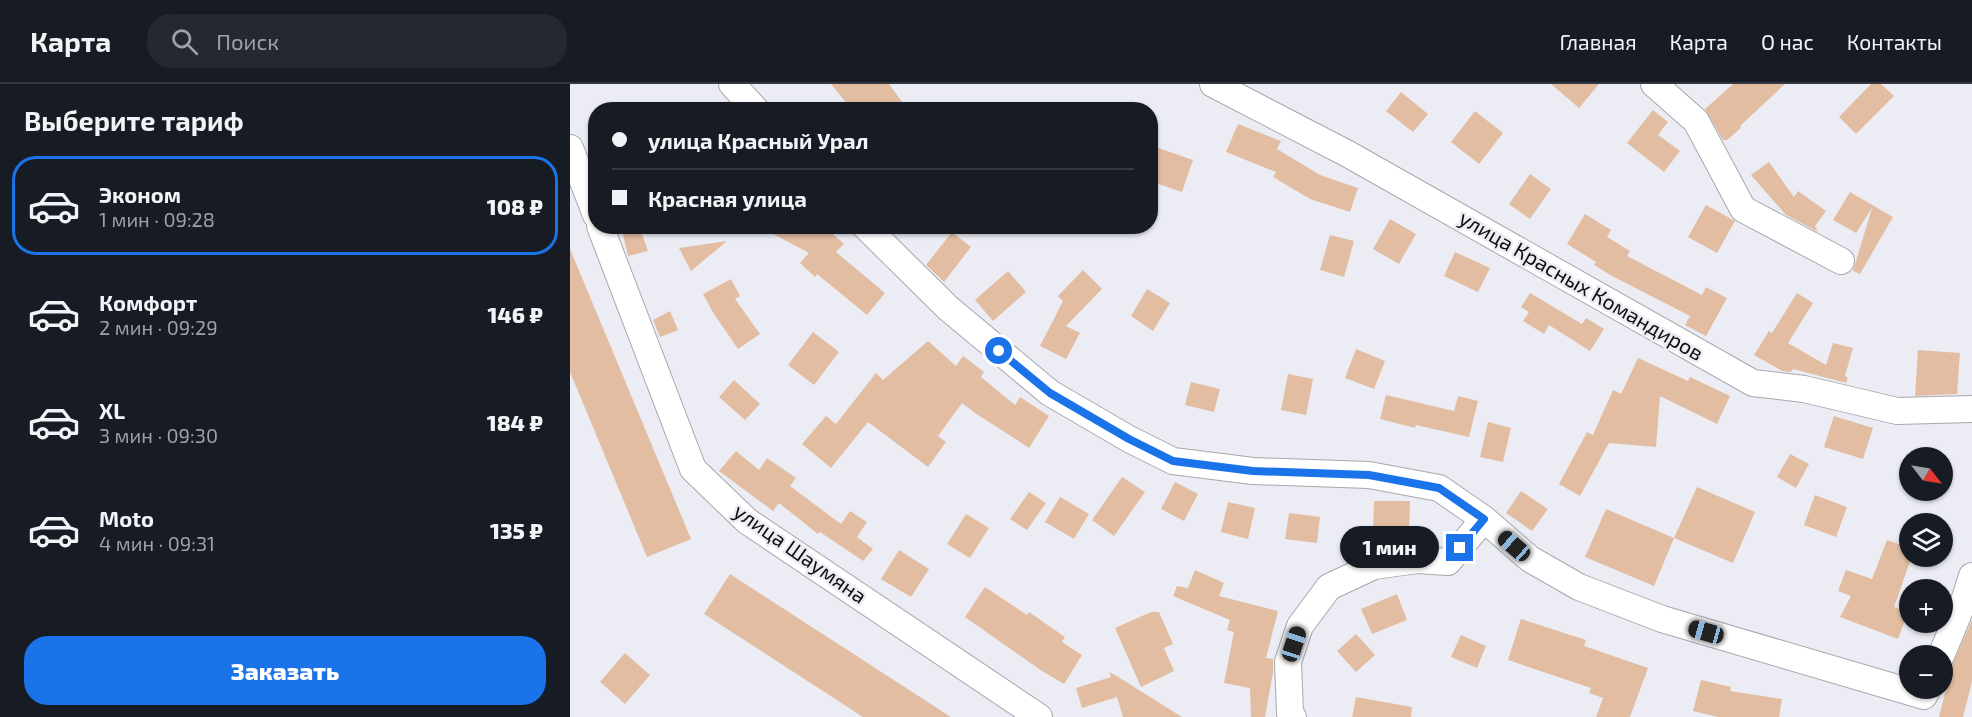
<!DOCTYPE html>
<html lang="ru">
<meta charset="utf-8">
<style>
:root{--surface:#171b24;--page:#242831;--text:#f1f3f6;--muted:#9ea1a6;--line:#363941;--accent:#1a73e8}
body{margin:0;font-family:"Exo 2",sans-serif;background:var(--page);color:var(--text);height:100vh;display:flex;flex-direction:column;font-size:22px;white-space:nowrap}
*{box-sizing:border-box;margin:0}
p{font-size:20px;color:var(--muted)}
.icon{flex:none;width:33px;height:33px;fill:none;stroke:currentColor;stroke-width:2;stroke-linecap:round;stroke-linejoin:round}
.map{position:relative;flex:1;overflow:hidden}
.drawer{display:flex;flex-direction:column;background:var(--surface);width:570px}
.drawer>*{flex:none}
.guide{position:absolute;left:18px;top:18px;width:570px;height:132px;border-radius:24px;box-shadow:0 2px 4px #0004;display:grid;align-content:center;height:132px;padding:0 24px;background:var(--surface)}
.needle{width:39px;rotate:121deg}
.controls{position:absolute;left:1329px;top:363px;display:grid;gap:12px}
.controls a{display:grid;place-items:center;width:54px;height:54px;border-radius:50%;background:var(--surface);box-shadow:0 2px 4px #0004;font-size:30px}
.end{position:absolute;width:27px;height:27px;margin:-14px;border:8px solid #1a73e8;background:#fff;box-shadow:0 0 0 3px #fff}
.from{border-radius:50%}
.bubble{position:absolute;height:42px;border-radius:21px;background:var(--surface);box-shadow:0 2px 4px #0004;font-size:20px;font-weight:800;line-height:42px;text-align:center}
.car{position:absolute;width:18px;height:36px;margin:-18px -9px;border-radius:8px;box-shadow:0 0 4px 2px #0007;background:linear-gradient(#222 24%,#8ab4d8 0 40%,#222 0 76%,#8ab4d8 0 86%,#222 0)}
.guide b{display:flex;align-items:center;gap:21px;height:57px;font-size:22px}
.guide b+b{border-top:2px solid var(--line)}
.guide i{width:15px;height:15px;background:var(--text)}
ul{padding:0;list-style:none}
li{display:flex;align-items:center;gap:18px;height:99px;margin:0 12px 9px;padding:0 12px;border:3px solid transparent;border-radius:24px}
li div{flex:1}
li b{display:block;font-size:22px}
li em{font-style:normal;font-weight:800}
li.current{border-color:var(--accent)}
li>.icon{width:54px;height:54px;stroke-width:1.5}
h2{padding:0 24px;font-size:27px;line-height:72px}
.action{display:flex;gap:12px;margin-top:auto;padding:12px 24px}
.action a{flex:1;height:69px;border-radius:24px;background:var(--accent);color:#fff;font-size:24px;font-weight:800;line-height:69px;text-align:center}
header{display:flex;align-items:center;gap:36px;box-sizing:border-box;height:84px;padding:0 30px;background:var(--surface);border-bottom:2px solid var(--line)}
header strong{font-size:28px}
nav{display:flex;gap:33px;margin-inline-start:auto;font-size:21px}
.search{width:420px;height:54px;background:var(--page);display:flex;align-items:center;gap:15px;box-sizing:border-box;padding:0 21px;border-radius:24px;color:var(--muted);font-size:22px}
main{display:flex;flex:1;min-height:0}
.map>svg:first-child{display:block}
.building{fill:#e2bda2}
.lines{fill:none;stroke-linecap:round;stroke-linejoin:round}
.minor-casing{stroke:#a7a8ae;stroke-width:28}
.minor{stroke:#fff;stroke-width:26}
.route{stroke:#1a73e8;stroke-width:8}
.labels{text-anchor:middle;stroke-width:5;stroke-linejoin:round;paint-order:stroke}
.street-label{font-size:21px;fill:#0e0e11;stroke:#ecedf4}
</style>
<header>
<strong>Карта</strong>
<div class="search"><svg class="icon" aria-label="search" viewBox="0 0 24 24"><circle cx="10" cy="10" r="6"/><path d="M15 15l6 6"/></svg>Поиск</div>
<nav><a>Главная</a><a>Карта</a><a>О нас</a><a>Контакты</a></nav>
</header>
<main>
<section class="drawer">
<h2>Выберите тариф</h2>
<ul>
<li class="current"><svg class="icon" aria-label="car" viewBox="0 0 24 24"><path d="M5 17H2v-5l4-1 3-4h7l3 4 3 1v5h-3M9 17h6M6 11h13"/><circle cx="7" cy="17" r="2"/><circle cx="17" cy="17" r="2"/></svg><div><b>Эконом</b><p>1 мин · 09:28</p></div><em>108 ₽</em></li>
<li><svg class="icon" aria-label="car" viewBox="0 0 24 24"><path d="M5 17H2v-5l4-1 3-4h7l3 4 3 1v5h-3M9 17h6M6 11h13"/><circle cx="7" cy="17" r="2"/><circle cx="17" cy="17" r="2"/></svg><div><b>Комфорт</b><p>2 мин · 09:29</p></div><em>146 ₽</em></li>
<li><svg class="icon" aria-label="car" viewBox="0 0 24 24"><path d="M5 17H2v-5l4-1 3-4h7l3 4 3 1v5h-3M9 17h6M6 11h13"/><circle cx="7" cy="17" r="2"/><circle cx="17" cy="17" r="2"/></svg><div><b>XL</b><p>3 мин · 09:30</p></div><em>184 ₽</em></li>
<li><svg class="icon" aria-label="car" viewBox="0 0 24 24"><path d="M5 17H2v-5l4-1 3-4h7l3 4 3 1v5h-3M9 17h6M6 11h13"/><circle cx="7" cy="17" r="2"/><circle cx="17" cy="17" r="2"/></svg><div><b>Moto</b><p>4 мин · 09:31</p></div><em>135 ₽</em></li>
</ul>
<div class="action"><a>Заказать</a></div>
</section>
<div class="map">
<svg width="1402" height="633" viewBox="0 0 1402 633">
<rect width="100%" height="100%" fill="#ecedf4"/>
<path class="building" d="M261,0H319L338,26H282Z
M981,0H1029L1009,24Z
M1163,0H1215L1170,42L1171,44L1157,56H1153L1135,25Z
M1301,0H1311L1324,12L1286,50L1269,33Z
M831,8L858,30L843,48L816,27Z
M1083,26L1098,38L1088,51L1110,67L1094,88L1057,59Z
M905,27L933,49L909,80L881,58Z
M668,40L711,57L707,65L750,91L788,104L780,128L740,115L703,93L706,88L656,68Z
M580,61L623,76L612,108L580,97Z
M1199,78L1224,113L1228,107L1256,127L1245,142L1248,148L1216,131L1181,91Z
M960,90L981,105L960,135L939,120Z
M1280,108L1323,133L1290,190L1283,187L1302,124L1286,149L1263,136Z
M1136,121L1165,137L1147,169L1118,153Z
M1015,130L1041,146L1037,153L1060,167L1057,172L1132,211L1136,203L1157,214L1136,252L1115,241L1120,232L1044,193L1024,181L1026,178L997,160Z
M820,135L846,150L829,180L803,165Z
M51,142H69L78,167L58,172Z
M188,142H254L274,160L266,168L315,209L297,231L247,190L245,193L230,179L239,169Z
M382,148L401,163L374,198L356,181Z
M760,151L784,157L774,193L750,186Z
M157,157L121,187L109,164Z
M0,165L121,455L77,473L0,288Z
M885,168L920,184L908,208L874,192Z
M513,186L532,205L496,242L510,249L496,275L470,262L493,217L488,212Z
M438,187L456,208L423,237L405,216Z
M161,195L170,212L165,215L190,250L168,265L144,230L133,210Z
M577,205L600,219L583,247L561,232Z
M960,209L1012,240L1016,234L1034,245L1020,267L979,241L974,250L953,237L959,228L951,223Z
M1227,209L1243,219L1218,259L1256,281L1263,259L1283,264L1275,292L1278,294L1276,299L1223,285L1221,288L1212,287L1184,271L1199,247L1202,249Z
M100,227L108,246L90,253L83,236Z
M243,248L269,268L244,301L218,281Z
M358,257L386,282L393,272L414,288L411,293L445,321L450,313L479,332L459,364L405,329L392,319L368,352L376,358L358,383L298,338L261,384L232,360L256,332L266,340L306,289L313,296Z
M786,265L815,277L804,305L775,294Z
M1348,266L1390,269L1387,310L1345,312Z
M1068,274L1118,297L1120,293L1160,312L1147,340L1090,312L1086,363L1039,359L1010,412L989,400L1017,348L1023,351L1043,306L1051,310Z
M718,290L743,295L736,331L711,326Z
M164,296L190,320L175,336L149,313Z
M621,298L650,305L644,328L615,321Z
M816,311L884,327L888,312L908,317L899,353L846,341L845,344L810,335Z
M1264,332L1303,344L1293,375L1254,363Z
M918,338L941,344L933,378L910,373Z
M166,367L189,386L197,374L226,394L220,402L271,440L280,427L297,438L287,453L303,465L293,477L250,448L248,450L209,419L203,427L149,387Z
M1220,370L1239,380L1226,404L1207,393Z
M552,393L575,408L544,452L522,436Z
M605,398L628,410L614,437L591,425Z
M1127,403L1185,428L1163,479L1104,454Z
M951,407L978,425L962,447L936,429Z
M459,408L476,419L457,446L440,435Z
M1245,411L1277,423L1266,453L1234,441Z
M490,413L519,430L504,455L475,438Z
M804,417H840L839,448H803Z
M658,418L685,424L678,455L651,448Z
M1036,425L1104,454L1084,502L1015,473Z
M719,429L750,433L747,459L715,455Z
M396,430L419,444L400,474L377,460Z
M1317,456L1337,463L1332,472H1342L1324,523L1338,528L1328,555L1270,533L1281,512L1268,507L1276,486L1302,495Z
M329,466L359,485L341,513L311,495Z
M625,486L654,499L649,512L708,527L696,574L703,575V588L695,633H681L680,604L654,599L664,548L657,546L660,536L603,512L607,502L618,504Z
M160,490L381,633H293L134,530Z
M415,503L457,531L459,528L495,553L492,558L512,571L494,600L472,587L395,533Z
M827,510L837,536L802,550L791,525Z
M581,528H589L603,560L594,564L604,587L571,603L545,544Z
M951,535L1016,556L1014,562L1078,584L1060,633H1026L1033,614L1019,609L1021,604L938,576Z
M1402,536V598L1393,633H1369L1382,581Z
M786,550L805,571L786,588L767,567Z
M891,551L916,562L907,584L881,573Z
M55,569L80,591L55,620L30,598Z
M539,588L545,591L612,633H553L547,613L512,624L506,604L541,593Z
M1131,596L1161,603L1160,607L1212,615L1209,633H1148L1123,627Z
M786,613L842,623L841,633H782Z"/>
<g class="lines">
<defs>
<path id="minor" d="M162,0L186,26
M643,0L778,70L1183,299L1234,305L1327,327L1402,325
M1084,0L1126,37L1173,125L1271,177
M0,64L26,131
M30,142L123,385L177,437L469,633
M295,142L378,224L480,309L559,355L603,377L683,387L799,391L869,404L914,435L960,475L1009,503L1092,535L1354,612L1358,604
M1371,572L1395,514L1402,492
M723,633L720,629L718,578L730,542L759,503L804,482L847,476L878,478L914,435"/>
</defs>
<use href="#minor" class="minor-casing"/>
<use href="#minor" class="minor"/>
</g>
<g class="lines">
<path class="route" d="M429,267L480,309L559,355L603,377L683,387L799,391L869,404L914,435L890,464"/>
</g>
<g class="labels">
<g class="street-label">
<text transform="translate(1011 202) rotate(30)" y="7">улица Красных Командиров</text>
<text transform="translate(230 470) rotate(35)" y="7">улица Шаумяна</text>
</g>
</g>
</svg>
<div class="controls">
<a><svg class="needle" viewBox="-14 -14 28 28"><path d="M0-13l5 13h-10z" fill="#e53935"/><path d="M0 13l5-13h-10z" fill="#9ea1a6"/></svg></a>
<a><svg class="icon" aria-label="layers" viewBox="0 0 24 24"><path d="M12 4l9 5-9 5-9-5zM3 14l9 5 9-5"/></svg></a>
<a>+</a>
<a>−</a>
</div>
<i class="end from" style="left:429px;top:267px"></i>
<i class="end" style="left:890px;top:464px"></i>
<div class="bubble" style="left:770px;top:442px;width:99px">1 мин</div>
<i class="car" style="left:944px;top:462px;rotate:311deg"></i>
<i class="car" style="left:1136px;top:548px;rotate:286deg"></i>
<i class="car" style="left:724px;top:560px;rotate:18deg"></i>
<div class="guide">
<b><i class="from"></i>улица Красный Урал</b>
<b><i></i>Красная улица</b>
</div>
</div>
</main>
